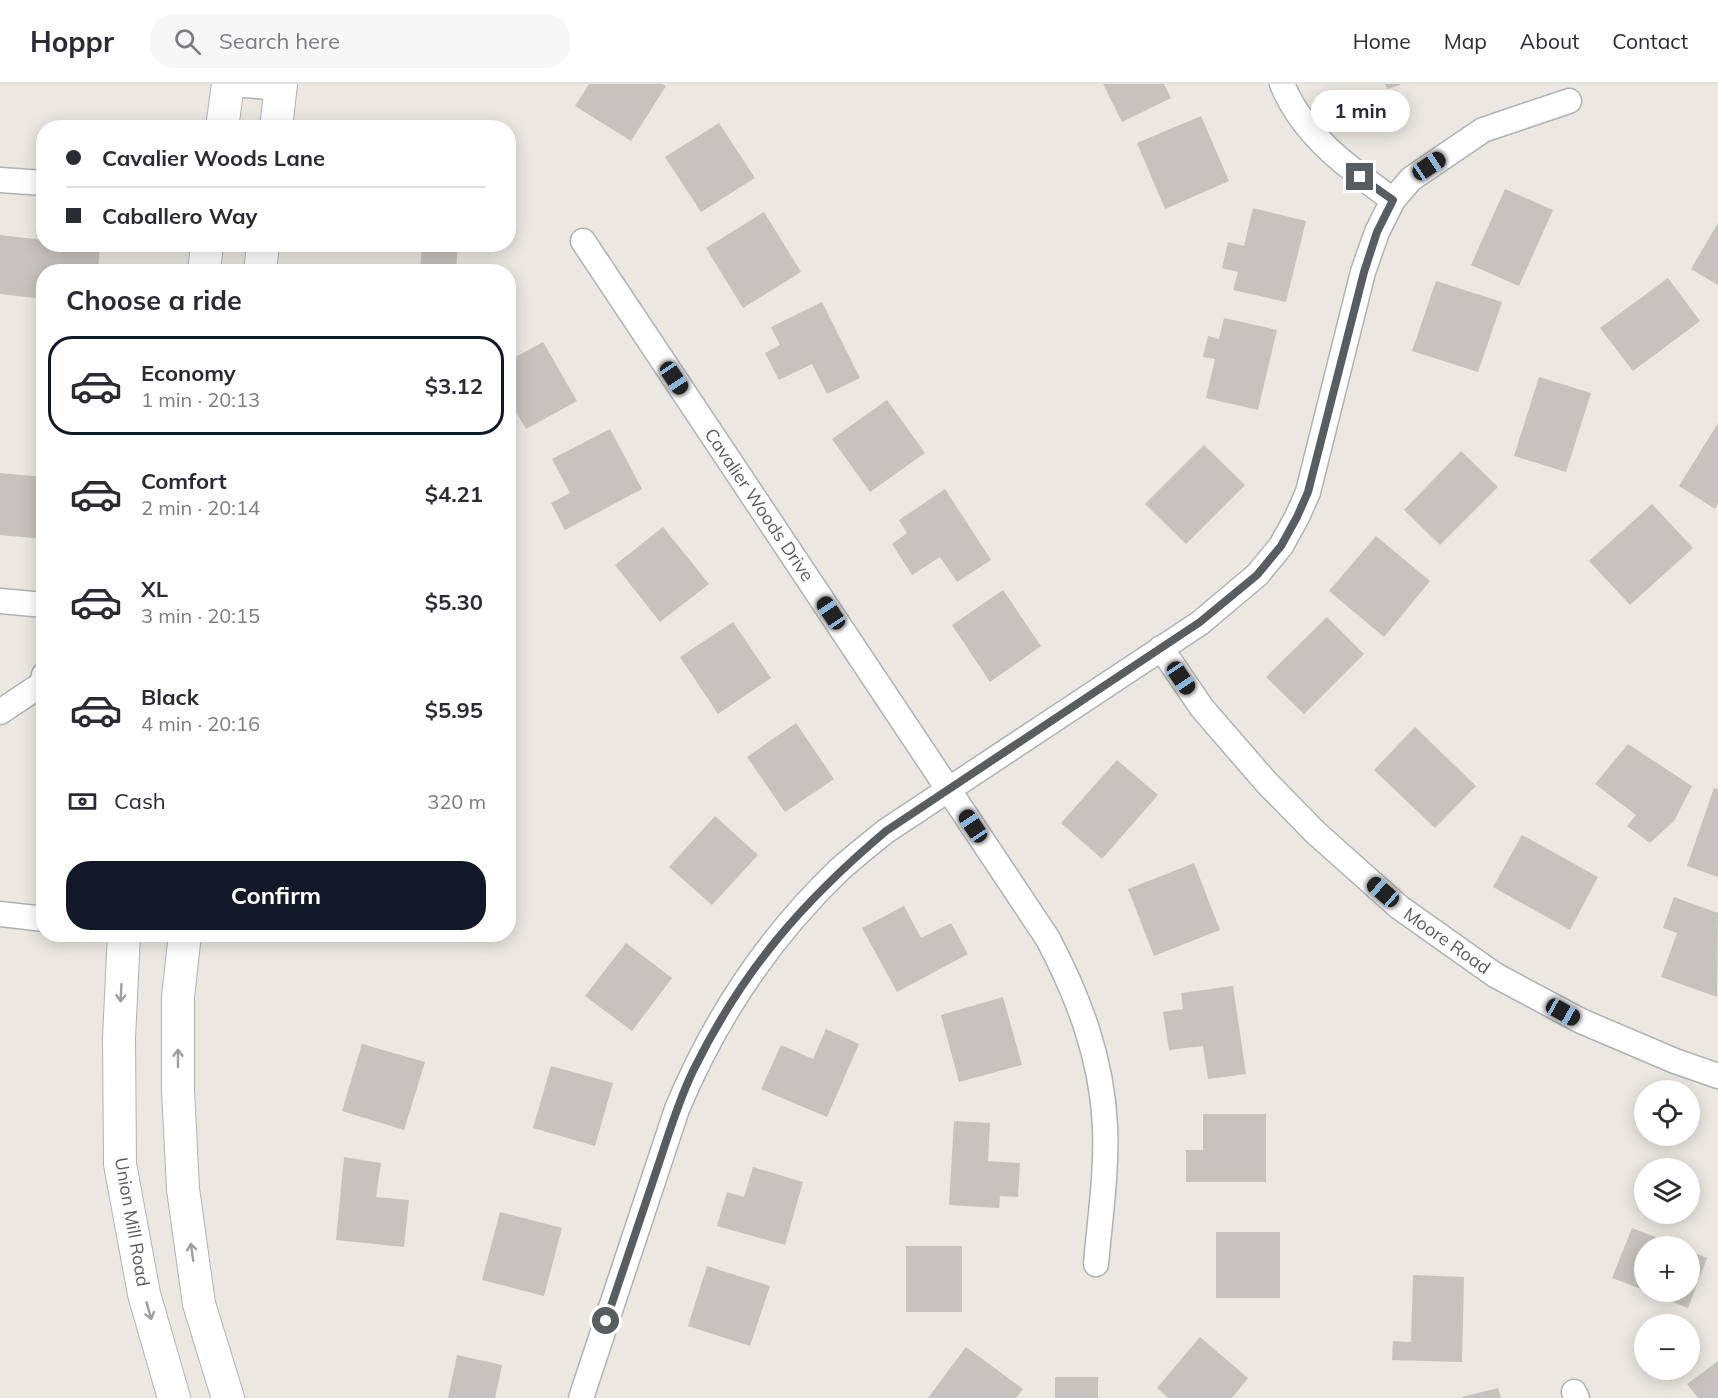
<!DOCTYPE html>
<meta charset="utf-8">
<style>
:root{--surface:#fff;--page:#f7f7f7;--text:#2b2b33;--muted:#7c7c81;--line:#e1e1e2;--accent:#111827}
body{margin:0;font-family:Mulish,sans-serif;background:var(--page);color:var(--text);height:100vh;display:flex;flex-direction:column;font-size:22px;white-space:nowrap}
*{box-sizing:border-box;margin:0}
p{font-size:20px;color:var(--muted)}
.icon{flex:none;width:33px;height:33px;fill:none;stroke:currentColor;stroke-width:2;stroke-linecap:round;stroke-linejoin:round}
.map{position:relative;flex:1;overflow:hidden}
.details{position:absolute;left:36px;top:180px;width:480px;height:678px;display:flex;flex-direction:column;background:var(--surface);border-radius:24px;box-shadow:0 3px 15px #0003}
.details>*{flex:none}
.banner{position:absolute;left:36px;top:36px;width:480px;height:132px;border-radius:24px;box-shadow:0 3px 15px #0003;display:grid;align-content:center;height:132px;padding:0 30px;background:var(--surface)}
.fabs{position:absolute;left:1634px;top:996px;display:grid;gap:12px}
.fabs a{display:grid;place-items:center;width:66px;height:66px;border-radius:50%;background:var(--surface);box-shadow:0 3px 15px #0003;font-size:30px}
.end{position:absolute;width:27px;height:27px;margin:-14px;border:8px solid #5a5d60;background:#fff;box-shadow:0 0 0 3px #fff}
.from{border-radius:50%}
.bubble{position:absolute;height:42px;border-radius:21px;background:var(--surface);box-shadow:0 3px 15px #0003;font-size:20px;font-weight:700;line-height:42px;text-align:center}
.car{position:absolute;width:18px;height:36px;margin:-18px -9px;border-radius:8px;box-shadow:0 0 4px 2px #0007;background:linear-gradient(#222 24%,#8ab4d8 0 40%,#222 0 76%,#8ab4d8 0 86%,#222 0)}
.banner b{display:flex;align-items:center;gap:21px;height:57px;font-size:22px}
.banner b+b{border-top:2px solid var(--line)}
.banner i{width:15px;height:15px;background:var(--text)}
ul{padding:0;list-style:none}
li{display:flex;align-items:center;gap:18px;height:99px;margin:0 12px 9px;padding:0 18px;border:3px solid transparent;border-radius:24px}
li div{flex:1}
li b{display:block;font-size:22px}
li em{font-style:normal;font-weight:700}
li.selected{border-color:var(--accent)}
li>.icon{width:54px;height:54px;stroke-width:1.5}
h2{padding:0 30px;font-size:27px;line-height:72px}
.pay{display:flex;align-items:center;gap:15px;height:66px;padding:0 30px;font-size:22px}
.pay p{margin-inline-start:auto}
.primary-button{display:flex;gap:12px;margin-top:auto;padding:12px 30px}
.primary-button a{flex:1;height:69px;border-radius:24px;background:var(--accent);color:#fff;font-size:24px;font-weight:700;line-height:69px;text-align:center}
header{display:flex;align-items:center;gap:36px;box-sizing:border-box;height:84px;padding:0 30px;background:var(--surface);border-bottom:2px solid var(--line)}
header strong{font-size:28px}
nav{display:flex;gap:33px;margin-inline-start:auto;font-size:21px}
.search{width:420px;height:54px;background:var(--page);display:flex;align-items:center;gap:15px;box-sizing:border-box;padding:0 21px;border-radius:24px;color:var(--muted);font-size:22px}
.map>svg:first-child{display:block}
.building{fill:#c6c3be}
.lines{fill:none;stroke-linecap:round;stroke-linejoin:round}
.minor-casing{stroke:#afb2b5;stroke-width:27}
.tertiary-casing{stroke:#afb2b5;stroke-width:34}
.minor{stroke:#fff;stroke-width:24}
.tertiary{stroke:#fff;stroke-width:32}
.oneway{stroke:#9c9ea0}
.route{stroke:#5a5d60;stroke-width:8}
.labels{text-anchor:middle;stroke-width:5;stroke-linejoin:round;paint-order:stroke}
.street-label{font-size:18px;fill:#5a5d60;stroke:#fff}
</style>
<header>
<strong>Hoppr</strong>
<div class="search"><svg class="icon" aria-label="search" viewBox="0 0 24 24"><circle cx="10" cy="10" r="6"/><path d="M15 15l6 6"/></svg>Search here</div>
<nav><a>Home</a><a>Map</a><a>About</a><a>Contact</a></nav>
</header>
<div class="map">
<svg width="1718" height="1314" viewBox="0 0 1718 1314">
<rect width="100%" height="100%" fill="#eae8e1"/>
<path class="building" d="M589,0H662L666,2L631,57L575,22Z
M1103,0H1164L1171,14L1122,38Z
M1385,0H1400V1L1387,5Z
M1201,32L1229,97L1165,125L1137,59Z
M439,36L498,41L497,44H438Z
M719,39L755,94L701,128L665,73Z
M1505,105L1553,126L1519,202L1471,181Z
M1253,124L1306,137L1286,218L1233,206L1238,188L1222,184L1228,158L1244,162Z
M764,128L801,188L743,224L706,164Z
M1718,139V201L1691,185Z
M0,151L44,156V160L100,161L98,188H44V215L0,210Z
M422,160H458L456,188H420Z
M1668,194L1700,237L1633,287L1600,244Z
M1436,197L1502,218L1478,288L1412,267Z
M822,218L860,294L827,310L812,280L779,296L765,269L780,261L771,243Z
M1224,234L1277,246L1258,326L1206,314L1215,275L1203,273L1208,252L1219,255Z
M543,258L577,317L526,345L508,314V277Z
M1539,293L1591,309L1566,388L1514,372Z
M887,316L925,369L870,408L832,355Z
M1718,339V419L1715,425L1679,402Z
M610,345L642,405L565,446L551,419L570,409L552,375Z
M1204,361L1245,401L1186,460L1145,420Z
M1461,367L1498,403L1440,461L1404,426Z
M0,389L44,393V455L0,451Z
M945,405L991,476L957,498L940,473L912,491L892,460L907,449L899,436Z
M1652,420L1693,464L1630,521L1589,477Z
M663,443L709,500L660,538L615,481Z
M1376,452L1430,497L1384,553L1329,507Z
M1003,506L1041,562L990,598L952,541Z
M1327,533L1364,570L1304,630L1266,593Z
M733,538L771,594L718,630L680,573Z
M796,639L834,695L785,728L747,673Z
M1415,643L1476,702L1435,744L1374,686Z
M1628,660L1692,702L1674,737L1650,759L1627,742L1636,731L1595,700Z
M1117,676L1158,711L1102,775L1061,739Z
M1714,704L1718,705V793L1687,782Z
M715,732L758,771L712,821L669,783Z
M1522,751L1598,793L1570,846L1493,803Z
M1194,779L1220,846L1154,872L1128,805Z
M1674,813L1718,829L1717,913L1661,893L1677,849L1663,844Z
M904,822L921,854L951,839L968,870L897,908L862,844Z
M626,859L672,894L632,947L585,912Z
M1233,902L1246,990L1208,995L1203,962L1169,966L1163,928L1183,925L1181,909Z
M1003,913L1022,981L959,998L941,931Z
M826,945L859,960L827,1033L761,1005L781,961L813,975Z
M362,960L425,978L404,1046L342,1027Z
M551,982L613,999L595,1062L533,1044Z
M1203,1030H1266V1098H1186V1066H1203Z
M954,1037L990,1039L988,1077L1020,1079L1018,1113L1000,1112L999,1124L949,1121Z
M344,1073L381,1079L376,1113L409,1116L404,1163L336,1156Z
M753,1083L803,1098L785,1161L717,1142L727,1108L744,1113Z
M500,1128L562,1144L544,1212L482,1196Z
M1632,1144L1678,1162H1644V1206L1612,1194Z
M1216,1148H1280V1214H1216Z
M906,1162H962V1228H906Z
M1689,1167L1707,1174L1688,1224L1647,1208H1689Z
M707,1182L770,1202L750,1262L688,1242Z
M1413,1191L1464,1193L1462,1278L1392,1276L1393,1257L1411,1258Z
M1200,1253L1248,1294L1232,1314H1168L1157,1304Z
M966,1263L1023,1305L1016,1314H928Z
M457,1271L502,1281L495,1314H448Z
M1718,1277V1314H1698L1687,1300Z
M1055,1293H1098V1314H1055Z
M1498,1304L1501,1314H1462V1313Z"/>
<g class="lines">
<defs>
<path id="minor" d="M234,0L280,4
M1282,0C1303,52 1350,85 1393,116
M0,96L44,99
M583,157L1048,855C1079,914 1102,975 1105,1042C1107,1088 1100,1134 1096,1180
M0,517L44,521
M1161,564L1202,624L1266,698L1316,749L1399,823L1495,891L1581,937L1675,977L1718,992
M0,628L42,600L44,591
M0,830L44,835
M1574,1308L1577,1314
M581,1314L677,1025C715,934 769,853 840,785C855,772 871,759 886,747L1200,539L1257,491L1281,462L1297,433L1308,408L1363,188L1377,148L1393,116L1411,95L1483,46L1569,17"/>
<path id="tertiary" d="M222,44L228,0
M276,44L281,0
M204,188L207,160
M260,188L263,160
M124,850L119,954L120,1080L144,1210L174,1314
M185,850L178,913V1006L183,1105L199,1220L228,1314"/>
</defs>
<use href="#minor" class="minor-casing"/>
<use href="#tertiary" class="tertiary-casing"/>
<use href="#minor" class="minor"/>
<use href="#tertiary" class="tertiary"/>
</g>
<defs><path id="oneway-shaft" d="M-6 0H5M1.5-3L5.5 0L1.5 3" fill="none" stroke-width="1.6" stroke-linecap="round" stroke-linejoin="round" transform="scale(1.5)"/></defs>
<g class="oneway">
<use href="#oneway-shaft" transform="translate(121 909) rotate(93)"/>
<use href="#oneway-shaft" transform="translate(178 974) rotate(-90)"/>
<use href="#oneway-shaft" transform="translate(192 1168) rotate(-98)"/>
<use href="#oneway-shaft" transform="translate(149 1227) rotate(74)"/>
</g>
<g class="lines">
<path class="route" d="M606,1237C623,1186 640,1136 657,1085C668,1052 678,1018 693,987C742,887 802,818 886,747L1200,538L1257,491L1281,462L1297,433L1308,408L1364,188L1377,148L1393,116L1360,93"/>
</g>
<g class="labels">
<g class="street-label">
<text transform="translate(759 421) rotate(56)" y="6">Cavalier Woods Drive</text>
<text transform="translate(1447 857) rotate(35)" y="6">Moore Road</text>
<text transform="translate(132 1138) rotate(80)" y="6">Union Mill Road</text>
</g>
</g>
</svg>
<div class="fabs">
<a><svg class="icon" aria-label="locate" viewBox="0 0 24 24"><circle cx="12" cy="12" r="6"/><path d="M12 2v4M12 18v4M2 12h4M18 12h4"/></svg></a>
<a><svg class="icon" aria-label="layers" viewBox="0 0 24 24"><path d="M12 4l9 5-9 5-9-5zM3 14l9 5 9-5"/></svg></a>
<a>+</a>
<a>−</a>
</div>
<i class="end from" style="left:606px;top:1237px"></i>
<i class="end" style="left:1360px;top:93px"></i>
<div class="bubble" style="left:1311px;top:6px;width:99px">1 min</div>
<i class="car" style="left:1429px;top:82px;rotate:56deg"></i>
<i class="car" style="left:674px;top:294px;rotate:146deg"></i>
<i class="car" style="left:831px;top:529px;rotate:326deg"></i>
<i class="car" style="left:1181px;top:594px;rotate:146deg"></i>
<i class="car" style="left:973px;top:742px;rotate:326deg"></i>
<i class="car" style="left:1383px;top:808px;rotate:311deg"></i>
<i class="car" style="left:1563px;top:928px;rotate:119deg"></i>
<div class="banner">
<b><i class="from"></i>Cavalier Woods Lane</b>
<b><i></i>Caballero Way</b>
</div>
<section class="details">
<h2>Choose a ride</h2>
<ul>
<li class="selected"><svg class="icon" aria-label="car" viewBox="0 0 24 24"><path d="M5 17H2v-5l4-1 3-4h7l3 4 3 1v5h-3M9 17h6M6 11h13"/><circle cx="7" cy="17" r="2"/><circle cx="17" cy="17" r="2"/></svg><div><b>Economy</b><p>1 min · 20:13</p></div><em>$3.12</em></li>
<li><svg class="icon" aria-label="car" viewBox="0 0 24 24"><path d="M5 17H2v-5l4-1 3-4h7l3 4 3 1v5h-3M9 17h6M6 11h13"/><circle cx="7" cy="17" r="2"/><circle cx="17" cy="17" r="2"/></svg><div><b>Comfort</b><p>2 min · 20:14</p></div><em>$4.21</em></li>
<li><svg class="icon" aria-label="car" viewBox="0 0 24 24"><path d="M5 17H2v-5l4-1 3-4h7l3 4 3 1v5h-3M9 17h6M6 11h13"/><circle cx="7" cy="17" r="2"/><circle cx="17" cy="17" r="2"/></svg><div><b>XL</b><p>3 min · 20:15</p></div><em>$5.30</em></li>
<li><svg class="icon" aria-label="car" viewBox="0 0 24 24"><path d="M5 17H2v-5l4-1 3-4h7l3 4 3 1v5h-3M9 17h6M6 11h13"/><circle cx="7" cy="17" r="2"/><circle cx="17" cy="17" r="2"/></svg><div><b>Black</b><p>4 min · 20:16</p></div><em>$5.95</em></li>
</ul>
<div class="pay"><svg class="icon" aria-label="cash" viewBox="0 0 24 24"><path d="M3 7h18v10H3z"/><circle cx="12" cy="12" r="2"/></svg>Cash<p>320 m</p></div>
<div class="primary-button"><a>Confirm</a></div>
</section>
</div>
